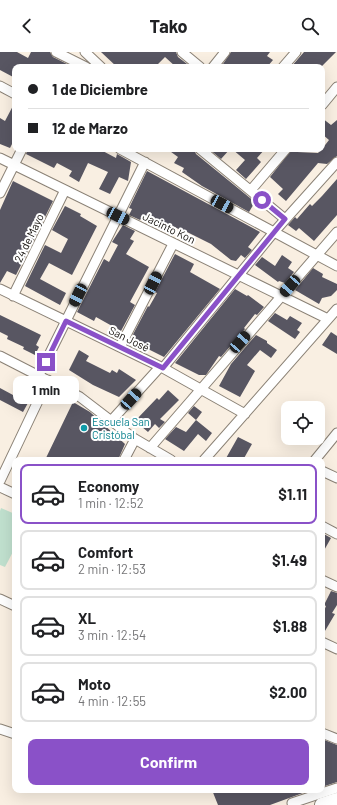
<!DOCTYPE html>
<meta charset="utf-8">
<style>
:root{--surface:#fff;--page:#f6f6f6;--text:#202124;--muted:#757577;--line:#e0e0e0;--accent:#8a51c8}
body{margin:0;font-family:Barlow,sans-serif;background:var(--page);color:var(--text);height:100vh;display:flex;flex-direction:column;font-size:15px;white-space:nowrap}
*{box-sizing:border-box;margin:0}
p{font-size:13px;color:var(--muted)}
.icon{flex:none;width:22px;height:22px;fill:none;stroke:currentColor;stroke-width:2;stroke-linecap:round;stroke-linejoin:round}
.map{position:relative;flex:1;overflow:hidden}
.sheet{position:absolute;left:12px;top:405px;width:313px;height:336px;display:flex;flex-direction:column;background:var(--surface);border-radius:8px;box-shadow:0 4px 16px #0002}
.sheet>*{flex:none}
.guide{position:absolute;left:12px;top:12px;width:313px;height:88px;border-radius:8px;box-shadow:0 4px 16px #0002;display:grid;align-content:center;height:88px;padding:0 16px;background:var(--surface)}
.tools{position:absolute;left:281px;top:349px;display:grid;gap:8px}
.tools a{display:grid;place-items:center;width:44px;height:44px;border-radius:8px;background:var(--surface);box-shadow:0 4px 16px #0002;font-size:20px}
.end{position:absolute;width:18px;height:18px;margin:-9px;border:5px solid #8a51c8;background:#fff;box-shadow:0 0 0 2px #fff}
.from{border-radius:50%}
.bubble{position:absolute;height:28px;border-radius:8px;background:var(--surface);box-shadow:0 4px 16px #0002;font-size:13px;font-weight:700;line-height:28px;text-align:center}
.car{position:absolute;width:12px;height:24px;margin:-12px -6px;border-radius:5px;box-shadow:0 0 3px 1px #0007;background:linear-gradient(#222 24%,#8ab4d8 0 40%,#222 0 76%,#8ab4d8 0 86%,#222 0)}
.guide b{display:flex;align-items:center;gap:14px;height:38px;font-size:15px}
.guide b+b{border-top:1px solid var(--line)}
.guide i{width:10px;height:10px;background:var(--text)}
ul{padding:7px 0 0;list-style:none}
li{display:flex;align-items:center;gap:12px;height:60px;margin:0 8px 6px;padding:0 8px;border:2px solid var(--line);border-radius:8px}
li div{flex:1}
li b{display:block;font-size:15px}
li em{font-style:normal;font-weight:700}
li.on{border-color:var(--accent)}
li>.icon{width:36px;height:36px;stroke-width:1.5}
.button{display:flex;gap:8px;margin-top:auto;padding:8px 16px}
.button a{flex:1;height:46px;border-radius:8px;background:var(--accent);color:#fff;font-size:16px;font-weight:700;line-height:46px;text-align:center}
header{display:flex;justify-content:space-between;align-items:center;height:52px;padding:0 16px;background:var(--surface);font-size:18px;font-weight:700}
.map>svg:first-child{display:block}
.green{fill:#c1e1cf}
.building{fill:#585662}
.lines{fill:none;stroke-linecap:round;stroke-linejoin:round}
.minor-casing{stroke:#8b8276;stroke-width:11}
.primary-casing{stroke:#8b8276;stroke-width:16}
.minor{stroke:#fff;stroke-width:9}
.primary{stroke:#fff;stroke-width:14}
.route{stroke:#8a51c8;stroke-width:5}
.culture-dot{fill:#0f9aa8;stroke:#fff;stroke-width:1.5}
.labels{text-anchor:middle;stroke-width:4;stroke-linejoin:round;paint-order:stroke}
.street-label{font-size:11px;fill:#110d09;stroke:#fff}
.culture-label{font-size:11px;fill:#0d838f;stroke:#fff;text-anchor:start}
</style>
<header><svg class="icon" aria-label="back" viewBox="0 0 24 24"><path d="M15 5l-7 7 7 7"/></svg>Tako<svg class="icon" aria-label="search" viewBox="0 0 24 24"><circle cx="10" cy="10" r="6"/><path d="M15 15l6 6"/></svg></header>
<div class="map">
<svg width="337" height="753" viewBox="0 0 337 753">
<rect width="100%" height="100%" fill="#f9efe2"/>
<path class="green" d="M1,456L15,462V496L5,515L0,513V459Z"/>
<path class="building" d="M0,0H17L28,6L31,0H50L53,5L73,15H15V26L0,18Z
M101,0H176L178,5L191,15H176L165,5L155,15H117Z
M231,0H270L267,4L273,8L267,15H221Z
M304,0H336L321,15H291Z
M15,50V86L10,96L0,92V66L5,69Z
M322,66L331,73L337,68V104L327,112L318,111L286,149L278,142L283,137L270,125L292,97L297,100L318,101L322,97L329,88L322,82Z
M28,97H99L116,106L117,102L131,110L128,129L119,125L110,142L99,137L108,120L88,111L79,130L69,124L72,119L57,111L54,116L26,102Z
M167,97H194L196,102L255,150L249,160L202,134L182,120L184,116L174,111L178,105Z
M209,97H230L221,107Z
M232,97H265L257,106L261,110L246,127L236,118L245,108Z
M147,119L260,180L248,195L252,198L245,206L241,203L236,209L231,208L211,192L185,179L184,180L171,173L170,176L144,163L140,168L129,163L132,157L129,156Z
M337,127V163L314,189L299,176L296,179L288,173L295,165L297,167L310,152L312,154L322,144Z
M13,129L53,149L16,223L7,219L0,231V158Z
M65,154L81,162L80,164L97,174L72,223L49,211L40,227L66,241L60,253L25,234L45,193L61,201L68,187L52,178Z
M123,173L135,179L130,187L134,189L126,202L149,215L130,250L135,253L121,279L96,265L94,269L77,260L104,207L109,210L118,193L112,190Z
M175,202L194,212L190,220L220,237L164,305L130,288L148,254L149,255L157,241L155,240Z
M282,203L292,210L288,216L294,220L285,231L279,229L278,230L255,213L262,205L275,214Z
M313,216L323,222L322,225L337,232V238L331,244L322,246L319,252L295,238Z
M235,237L247,244L248,243L264,255L257,263L255,262L244,276L245,277L221,305L219,304L206,323H199L175,311Z
M275,261L287,268L290,264L302,271L297,278L300,280L295,287L268,269Z
M0,263L41,283L36,293L39,295L35,303L23,297L24,295L7,287L8,284L0,280Z
M331,280L337,284V302L322,293Z
M256,283L267,289V291L277,298L271,306L260,298L247,313L255,319L240,345L219,334L231,312Z
M79,298L89,304L86,309L110,321L112,318L117,321L119,317L136,328L119,345L93,333L69,318Z
M26,324L39,331L23,360L0,348V336L13,343L22,327L24,328Z
M168,338L179,348L160,367L165,370L159,376L155,372L148,380L135,369L157,346L159,348Z
M73,350L90,360L125,392L118,408H45Z
M194,354L202,360L196,368L188,361Z
M196,368L212,381L206,389L198,382L184,399L165,387L176,375L186,380Z
M238,385L252,392L243,408H225Z
M322,481L331,486L322,502Z
M331,539L337,541V553L332,561L335,562L322,584V564L326,554L324,553Z
M322,687L337,693V730L322,735Z
M212,738H311L270,753H218Z"/>
<g class="lines">
<defs>
<path id="minor" d="M56,0L86,15
M85,0L101,15
M182,0L200,15
M213,15L225,0
M283,15L296,0
M0,34L15,42
M322,53L337,35
M120,97L337,214
M200,97L285,167
M0,106L328,267
M251,138L286,97
M0,141L22,97
M0,237L163,316L245,362
M13,244L65,138
M120,295L173,192
M0,304L80,345L135,387L171,408
M163,316L274,180L337,110
M39,323L145,110
M111,369L160,315
M150,396L337,180
M124,408L135,387
M204,408L337,257
M315,408L337,381
M322,419L337,426
M0,429L48,328
M0,435L15,442
M322,474L337,482
M322,528L337,535
M0,547L15,554
M322,590L337,597
M0,677L15,682
M322,681L337,687
M292,751L337,736"/>
<path id="primary" d="M322,753L337,748"/>
</defs>
<use href="#minor" class="minor-casing"/>
<use href="#primary" class="primary-casing"/>
<use href="#minor" class="minor"/>
<use href="#primary" class="primary"/>
</g>
<g class="lines">
<path class="route" d="M46,310L66,269L163,316L285,167L262,148"/>
</g>
<circle class="culture-dot" cx="84" cy="376" r="4"/>
<g class="labels">
<g class="street-label">
<text transform="translate(169 176) rotate(26)" y="4">Jacinto Kon</text>
<text transform="translate(29 186) rotate(-64)" y="4">24 de Mayo</text>
<text transform="translate(129 287) rotate(26)" y="4">San José</text>
</g>
<g class="culture-label">
<text x="92" y="374">Escuela San<tspan x="92" dy="13">Cristóbal</tspan></text>
</g>
</g>
</svg>
<div class="tools">
<a><svg class="icon" aria-label="locate" viewBox="0 0 24 24"><circle cx="12" cy="12" r="6"/><path d="M12 2v4M12 18v4M2 12h4M18 12h4"/></svg></a>
</div>
<i class="end from" style="left:262px;top:148px"></i>
<i class="end" style="left:46px;top:310px"></i>
<div class="bubble" style="left:13px;top:324px;width:66px">1 min</div>
<i class="car" style="left:222px;top:152px;rotate:118deg"></i>
<i class="car" style="left:118px;top:164px;rotate:116deg"></i>
<i class="car" style="left:153px;top:231px;rotate:27deg"></i>
<i class="car" style="left:290px;top:234px;rotate:221deg"></i>
<i class="car" style="left:78px;top:243px;rotate:206deg"></i>
<i class="car" style="left:240px;top:290px;rotate:41deg"></i>
<i class="car" style="left:131px;top:347px;rotate:42deg"></i>
<div class="guide">
<b><i class="from"></i>1 de Diciembre</b>
<b><i></i>12 de Marzo</b>
</div>
<section class="sheet">
<ul>
<li class="on"><svg class="icon" aria-label="car" viewBox="0 0 24 24"><path d="M5 17H2v-5l4-1 3-4h7l3 4 3 1v5h-3M9 17h6M6 11h13"/><circle cx="7" cy="17" r="2"/><circle cx="17" cy="17" r="2"/></svg><div><b>Economy</b><p>1 min · 12:52</p></div><em>$1.11</em></li>
<li><svg class="icon" aria-label="car" viewBox="0 0 24 24"><path d="M5 17H2v-5l4-1 3-4h7l3 4 3 1v5h-3M9 17h6M6 11h13"/><circle cx="7" cy="17" r="2"/><circle cx="17" cy="17" r="2"/></svg><div><b>Comfort</b><p>2 min · 12:53</p></div><em>$1.49</em></li>
<li><svg class="icon" aria-label="car" viewBox="0 0 24 24"><path d="M5 17H2v-5l4-1 3-4h7l3 4 3 1v5h-3M9 17h6M6 11h13"/><circle cx="7" cy="17" r="2"/><circle cx="17" cy="17" r="2"/></svg><div><b>XL</b><p>3 min · 12:54</p></div><em>$1.88</em></li>
<li><svg class="icon" aria-label="car" viewBox="0 0 24 24"><path d="M5 17H2v-5l4-1 3-4h7l3 4 3 1v5h-3M9 17h6M6 11h13"/><circle cx="7" cy="17" r="2"/><circle cx="17" cy="17" r="2"/></svg><div><b>Moto</b><p>4 min · 12:55</p></div><em>$2.00</em></li>
</ul>
<div class="button"><a>Confirm</a></div>
</section>
</div>
